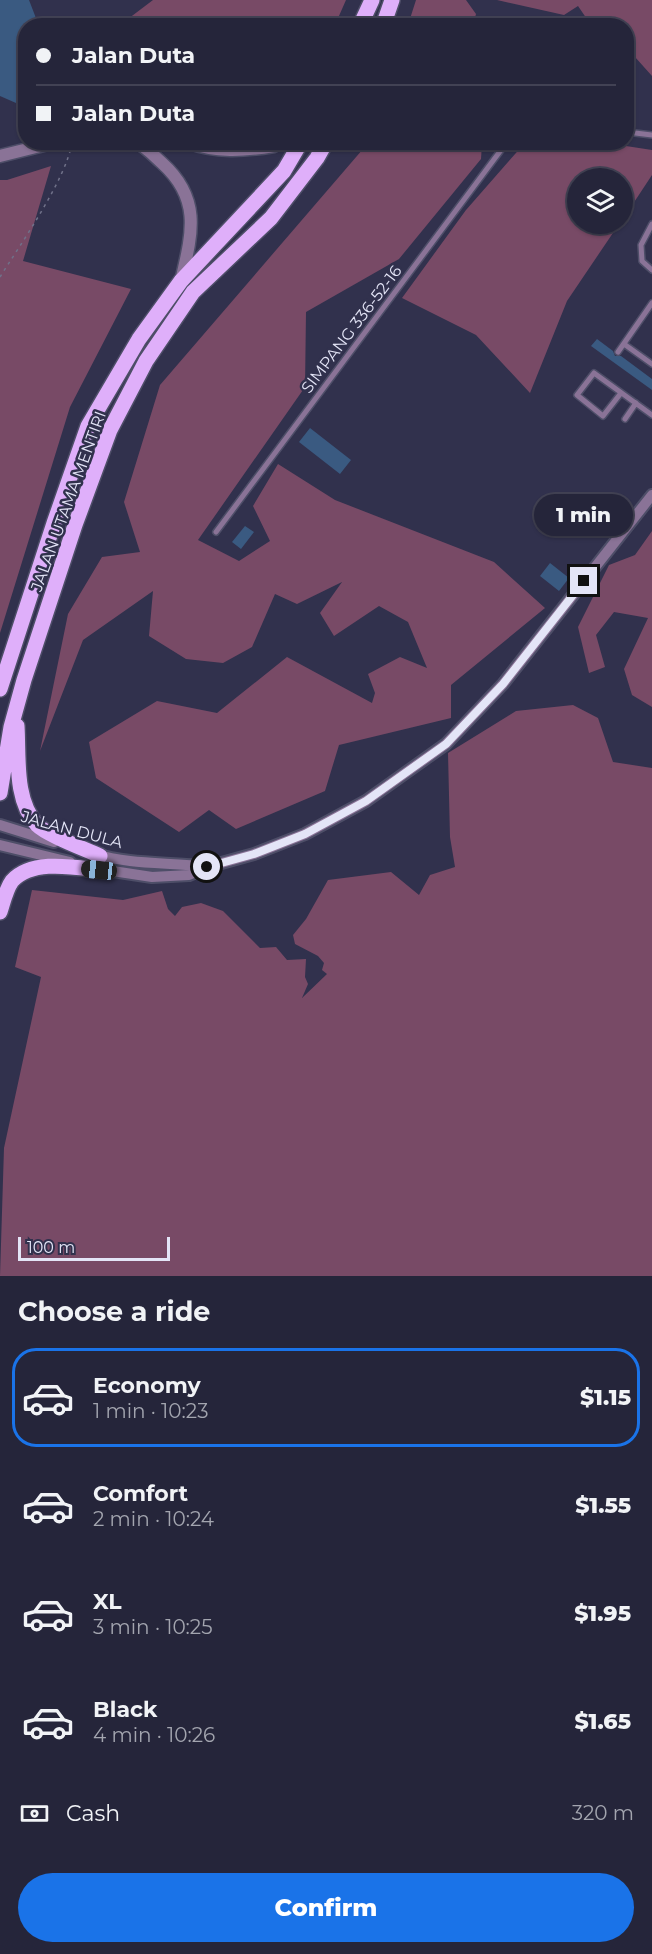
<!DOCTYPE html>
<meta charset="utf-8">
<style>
:root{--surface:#25253a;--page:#313145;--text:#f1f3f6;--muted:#a3a5af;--line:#424254;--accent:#1a73e8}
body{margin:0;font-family:Montserrat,sans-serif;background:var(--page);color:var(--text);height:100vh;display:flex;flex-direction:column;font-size:22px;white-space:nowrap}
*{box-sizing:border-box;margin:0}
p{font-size:20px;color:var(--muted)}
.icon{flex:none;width:33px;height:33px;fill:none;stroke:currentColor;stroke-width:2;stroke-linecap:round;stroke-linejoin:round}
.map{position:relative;height:1276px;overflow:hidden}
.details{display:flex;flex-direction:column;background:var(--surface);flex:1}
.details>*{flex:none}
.top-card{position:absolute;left:18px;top:18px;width:616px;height:132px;border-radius:24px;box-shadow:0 2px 4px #0004,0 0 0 2px var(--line);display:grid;align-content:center;height:132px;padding:0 18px;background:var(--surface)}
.controls{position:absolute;left:567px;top:168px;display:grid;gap:12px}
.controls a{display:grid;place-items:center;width:66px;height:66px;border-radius:50%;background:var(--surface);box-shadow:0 2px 4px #0004,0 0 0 2px var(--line);font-size:30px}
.scale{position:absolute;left:18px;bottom:15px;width:152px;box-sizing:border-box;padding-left:6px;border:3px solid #e4e5f7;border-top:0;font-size:16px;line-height:21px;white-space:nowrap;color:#e4e5f7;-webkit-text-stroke:4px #31314d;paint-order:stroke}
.end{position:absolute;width:27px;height:27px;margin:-14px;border:8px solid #e4e5f7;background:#111;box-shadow:0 0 0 3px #111}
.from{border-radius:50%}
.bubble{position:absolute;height:42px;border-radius:21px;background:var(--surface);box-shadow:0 2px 4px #0004,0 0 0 2px var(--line);font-size:20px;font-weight:800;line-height:42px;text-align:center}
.car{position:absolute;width:18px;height:36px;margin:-18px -9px;border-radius:8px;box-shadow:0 0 4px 2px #0007;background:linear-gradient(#222 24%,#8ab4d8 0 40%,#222 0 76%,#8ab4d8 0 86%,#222 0)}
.top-card b{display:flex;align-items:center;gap:21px;height:57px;font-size:22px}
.top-card b+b{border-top:2px solid var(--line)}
.top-card i{width:15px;height:15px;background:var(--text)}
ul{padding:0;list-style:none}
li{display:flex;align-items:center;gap:18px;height:99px;margin:0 12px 9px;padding:0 6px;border:3px solid transparent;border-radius:24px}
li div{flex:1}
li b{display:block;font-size:22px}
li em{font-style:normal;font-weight:800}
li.selected{border-color:var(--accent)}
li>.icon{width:54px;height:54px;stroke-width:1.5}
h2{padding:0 18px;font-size:27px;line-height:72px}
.pay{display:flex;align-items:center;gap:15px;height:66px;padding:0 18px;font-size:22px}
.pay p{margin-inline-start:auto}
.cta{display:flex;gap:12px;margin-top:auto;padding:12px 18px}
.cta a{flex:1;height:69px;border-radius:36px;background:var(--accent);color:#fff;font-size:24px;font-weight:800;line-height:69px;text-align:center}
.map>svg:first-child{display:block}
.forest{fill:#784a66}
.building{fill:#3a5a81}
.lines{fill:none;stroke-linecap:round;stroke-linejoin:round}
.service-casing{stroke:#4e4e68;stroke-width:8}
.minor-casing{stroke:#4e4e68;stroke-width:14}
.tertiary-casing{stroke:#4e4e68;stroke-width:15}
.primary-casing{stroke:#4e4e68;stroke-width:18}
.path{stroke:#707189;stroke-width:1.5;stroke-dasharray:3 4.5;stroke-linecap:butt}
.service{stroke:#8a7397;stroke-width:5}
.minor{stroke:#8a7397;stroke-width:10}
.tertiary{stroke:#8a7397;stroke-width:12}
.primary{stroke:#dfaffa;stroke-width:15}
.route{stroke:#e4e5f7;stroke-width:8}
.labels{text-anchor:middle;stroke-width:5;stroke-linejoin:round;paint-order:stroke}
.street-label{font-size:16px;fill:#e4e5f7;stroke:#31314d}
</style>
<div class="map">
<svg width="652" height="1276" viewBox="0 0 652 1276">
<rect width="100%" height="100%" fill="#31314d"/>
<path class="forest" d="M153,0H346L335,25H120Z
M416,0H466L476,14L473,25H408Z
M497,0H652V76L635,57L627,54V26L591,25L578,6L564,15Z
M369,142L482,143L481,159L399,259L306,312L305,387L198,540L239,561L270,541L253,506L278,464L335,500L494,562L545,608L451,685V718L339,745L325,791L236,829L209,810L179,832L96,778L89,742L157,701L217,713L287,657L372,703L375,693L368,674L400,657L427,668L408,622L379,606L334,636L320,613L342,582L297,604L275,594L252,647L223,663L186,659L149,636L153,591L83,640L40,751L68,614L102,557L140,552L124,502L160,385Z
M600,142L652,150V175L623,219L622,178H578V224H619L567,301L530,393L476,335L402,298L466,210L523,145Z
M51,166L23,261L131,289L70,407L0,633V180H7Z
M652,531V707L632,695L624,669L648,618L614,612L596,635L605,667L589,673L578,627L609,565L635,555Z
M573,705L598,718L613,762L652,768V1276H0L4,1148L41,977L15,967L32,890L123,900L162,891L168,909L175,916L182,907L201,903L223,911L260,948L276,947L287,960L306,959L305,977L308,984L302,998L327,974L322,970L324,963L318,956L295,944L293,935L306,919L328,880L391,872L419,895L430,875L455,867L450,837L448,753L516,711Z"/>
<path class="building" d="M0,0H29L39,26H26V95L16,103L0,96Z
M597,339L613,351L615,356H621L652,379V390L591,346Z
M310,428L351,460L340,474L299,442Z
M245,526L254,532L241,549L232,542Z
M550,563L569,578L559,591L540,576Z"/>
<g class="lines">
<defs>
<path id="service" d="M54,22L71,23L75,26
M627,132L652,135
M652,224L641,245L642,261L652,270
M624,344L652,364
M618,352L652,303
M621,393L603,416L577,395L594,373L652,415
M625,419L636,403
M216,532L507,142"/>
<path id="minor" d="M0,825L54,842
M0,845L70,862
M95,854C131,865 170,862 207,867
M93,868L152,877L189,875L207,867L254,854L305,834L366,801L446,744L503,684L652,495"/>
<path id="tertiary" d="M136,142C146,147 153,155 162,163C202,199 192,234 181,281
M187,142C216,153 244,151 274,146L278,142
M0,156L56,142"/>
<path id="primary" d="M360,26L372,0
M383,26L392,0
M0,689L54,523L88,426L139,339L181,281L284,171L301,142
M17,726C19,757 14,800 37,825C47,835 85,849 100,856
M0,793L11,727L24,680L75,525L110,430L146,361L193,292L271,218L317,158L326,142
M0,912C3,903 6,889 12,881C32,859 73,867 99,870"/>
</defs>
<use href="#service" class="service-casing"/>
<use href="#minor" class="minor-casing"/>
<use href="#tertiary" class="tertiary-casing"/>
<use href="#primary" class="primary-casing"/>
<path class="path" d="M0,277C20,245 67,178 72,142"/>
<use href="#service" class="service"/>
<use href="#minor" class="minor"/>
<use href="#tertiary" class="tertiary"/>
<use href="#primary" class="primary"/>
</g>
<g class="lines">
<path class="route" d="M207,867L254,854L305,834L366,801L446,744L503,684L584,581"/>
</g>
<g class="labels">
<g class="street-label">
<text transform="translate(351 329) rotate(-53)" y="6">SIMPANG 336-52-16</text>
<text transform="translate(68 501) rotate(-70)" y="6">JALAN UTAMA MENTIRI</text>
<text transform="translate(72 829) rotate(15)" y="6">JALAN DULA</text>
</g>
</g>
</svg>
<div class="controls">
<a><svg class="icon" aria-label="layers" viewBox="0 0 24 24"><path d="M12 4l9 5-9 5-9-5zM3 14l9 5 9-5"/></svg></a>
</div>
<div class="scale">100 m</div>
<i class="end from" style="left:207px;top:867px"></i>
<i class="end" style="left:584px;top:581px"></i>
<div class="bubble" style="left:534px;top:494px;width:99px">1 min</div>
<i class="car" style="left:99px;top:870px;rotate:276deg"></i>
<div class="top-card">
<b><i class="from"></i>Jalan Duta</b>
<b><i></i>Jalan Duta</b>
</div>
</div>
<section class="details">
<h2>Choose a ride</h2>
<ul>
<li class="selected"><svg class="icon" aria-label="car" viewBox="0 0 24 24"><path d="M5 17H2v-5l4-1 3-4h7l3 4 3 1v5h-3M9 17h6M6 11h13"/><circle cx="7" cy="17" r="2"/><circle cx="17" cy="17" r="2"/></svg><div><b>Economy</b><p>1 min · 10:23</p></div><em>$1.15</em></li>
<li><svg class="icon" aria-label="car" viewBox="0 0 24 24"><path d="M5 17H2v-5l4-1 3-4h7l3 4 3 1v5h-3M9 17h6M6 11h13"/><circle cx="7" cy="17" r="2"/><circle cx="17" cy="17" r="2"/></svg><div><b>Comfort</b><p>2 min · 10:24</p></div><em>$1.55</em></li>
<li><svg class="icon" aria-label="car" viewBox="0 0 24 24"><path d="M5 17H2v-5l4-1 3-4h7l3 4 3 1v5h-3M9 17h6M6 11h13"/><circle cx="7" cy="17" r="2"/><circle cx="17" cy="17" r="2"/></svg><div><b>XL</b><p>3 min · 10:25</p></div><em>$1.95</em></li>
<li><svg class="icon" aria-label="car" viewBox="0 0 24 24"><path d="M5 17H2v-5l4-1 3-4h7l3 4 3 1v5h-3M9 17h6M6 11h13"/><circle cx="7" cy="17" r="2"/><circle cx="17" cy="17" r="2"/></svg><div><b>Black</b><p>4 min · 10:26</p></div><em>$1.65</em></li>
</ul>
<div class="pay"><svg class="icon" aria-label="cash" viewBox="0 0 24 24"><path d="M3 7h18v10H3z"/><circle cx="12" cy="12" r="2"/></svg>Cash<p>320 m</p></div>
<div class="cta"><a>Confirm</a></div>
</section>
